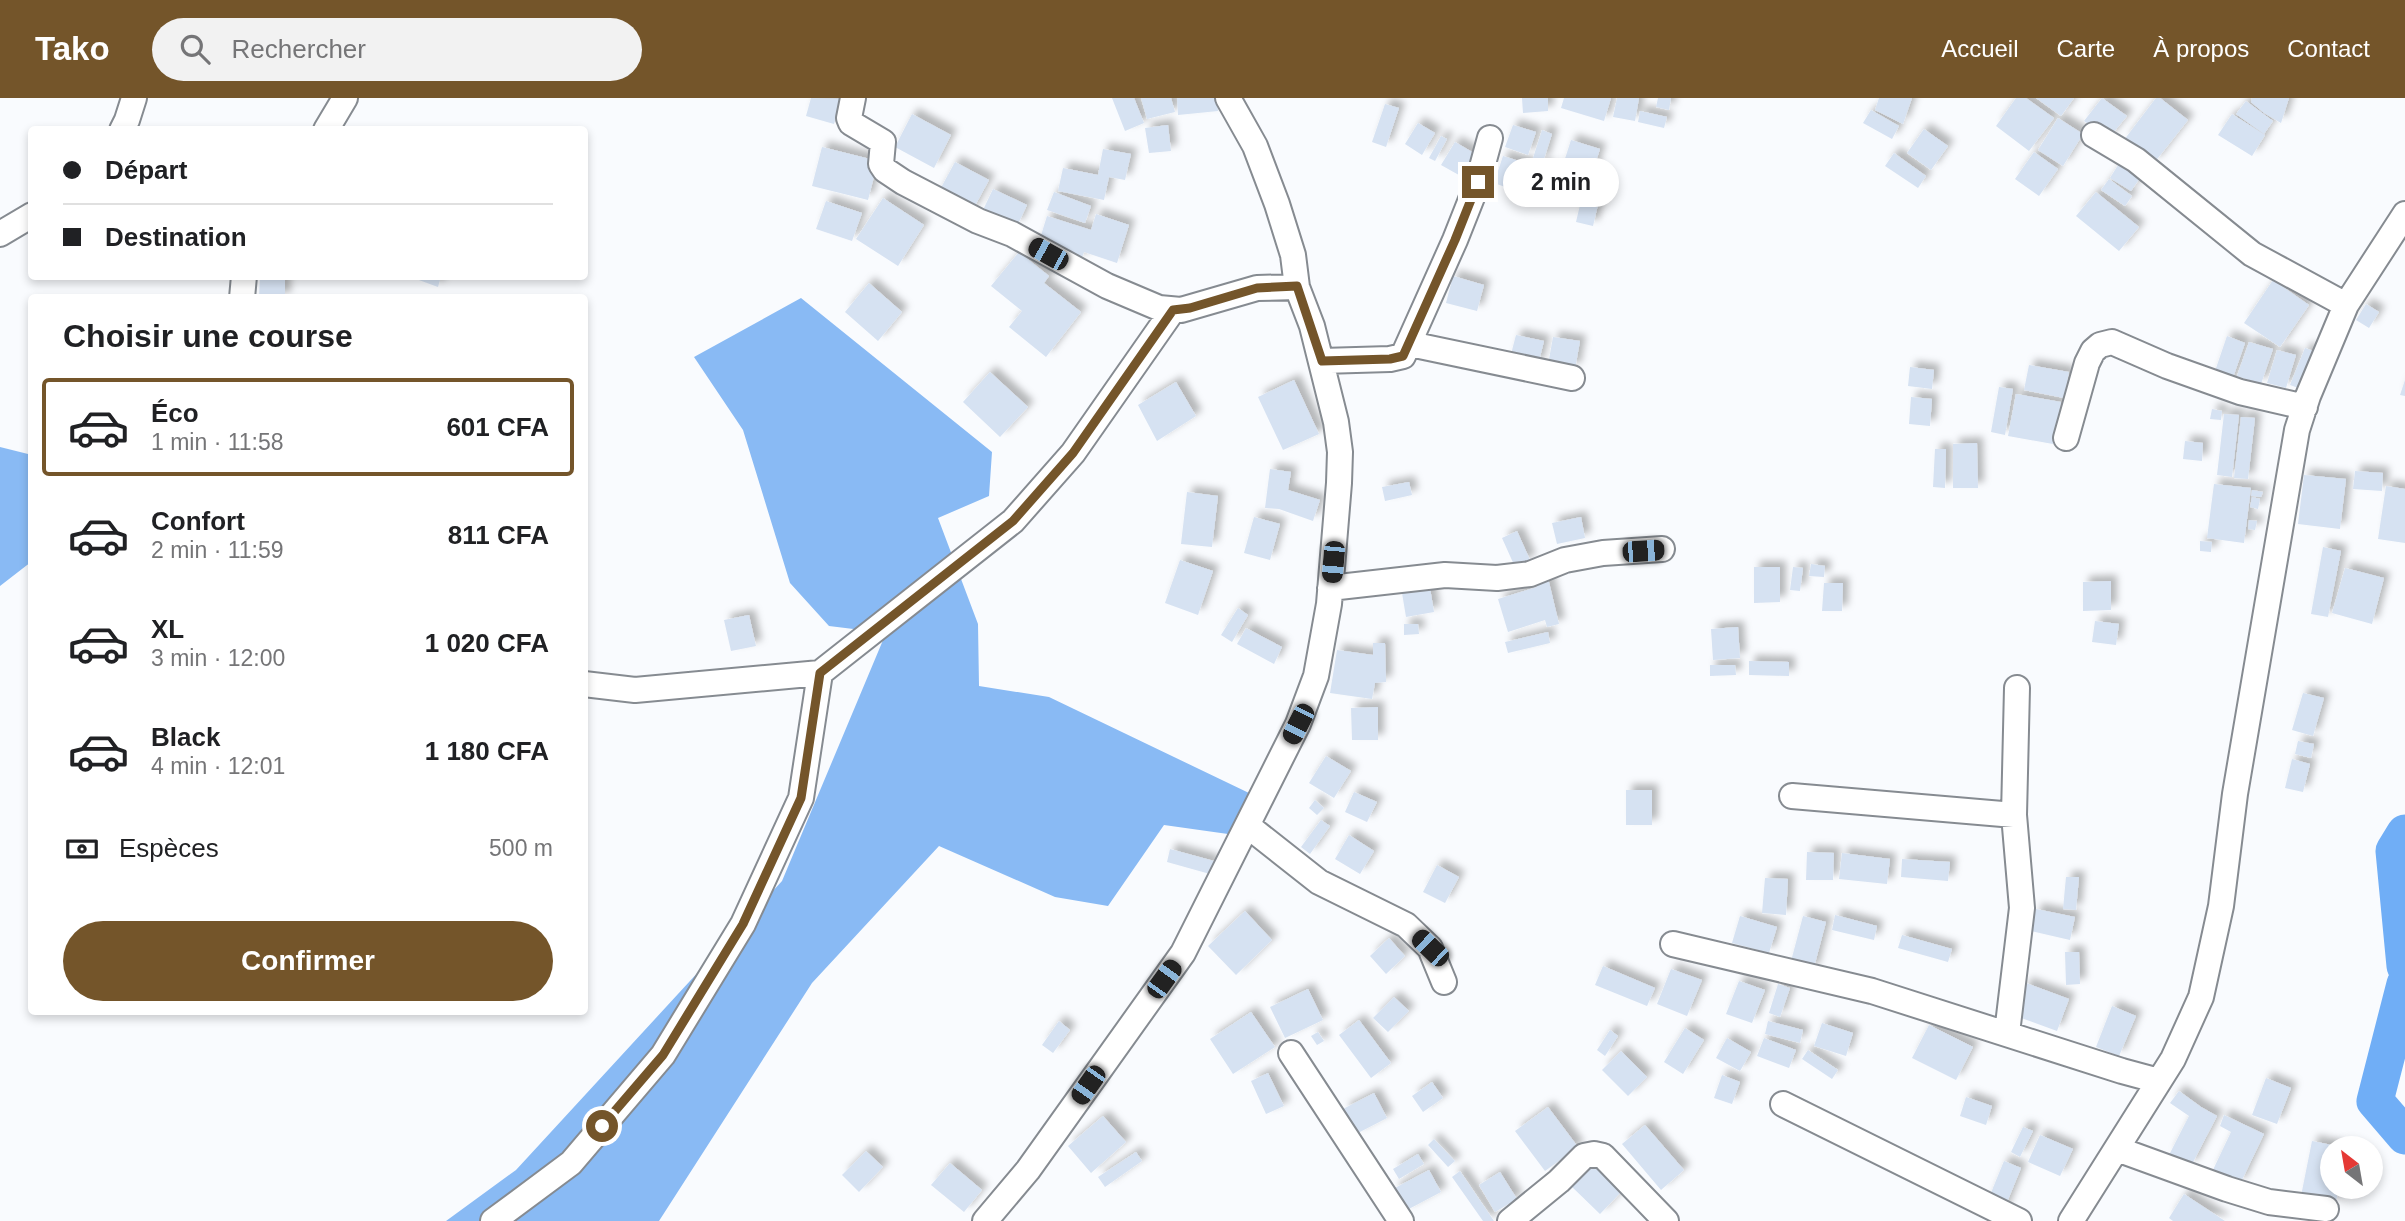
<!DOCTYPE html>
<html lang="fr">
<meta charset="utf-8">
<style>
:root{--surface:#fff;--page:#f2f2f2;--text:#202124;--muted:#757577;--line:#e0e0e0;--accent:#74552a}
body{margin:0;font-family:Arial,sans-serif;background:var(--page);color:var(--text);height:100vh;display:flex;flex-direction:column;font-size:26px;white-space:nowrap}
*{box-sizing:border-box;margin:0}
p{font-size:23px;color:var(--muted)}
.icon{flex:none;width:38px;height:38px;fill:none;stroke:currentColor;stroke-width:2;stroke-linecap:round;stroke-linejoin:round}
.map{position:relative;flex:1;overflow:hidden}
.details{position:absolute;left:28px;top:196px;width:560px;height:721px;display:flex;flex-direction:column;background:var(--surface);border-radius:7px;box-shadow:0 4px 10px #0003}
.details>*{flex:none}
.guide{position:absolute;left:28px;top:28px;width:560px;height:154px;border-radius:7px;box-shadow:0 4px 10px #0003;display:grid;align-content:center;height:154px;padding:0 35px;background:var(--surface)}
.needle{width:46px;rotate:329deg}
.fabs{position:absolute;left:2320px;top:1038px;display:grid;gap:14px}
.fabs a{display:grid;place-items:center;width:63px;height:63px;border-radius:50%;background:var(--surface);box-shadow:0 4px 10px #0003;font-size:35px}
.end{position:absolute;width:32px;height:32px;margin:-16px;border:9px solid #74552a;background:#fff;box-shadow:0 0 0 4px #fff}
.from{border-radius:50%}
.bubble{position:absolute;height:49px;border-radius:24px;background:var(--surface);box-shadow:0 4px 10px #0003;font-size:23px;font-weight:600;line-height:49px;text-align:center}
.car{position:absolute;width:21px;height:42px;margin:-21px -10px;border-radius:9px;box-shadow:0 0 5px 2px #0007;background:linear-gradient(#222 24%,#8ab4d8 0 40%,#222 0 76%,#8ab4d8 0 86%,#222 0)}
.guide b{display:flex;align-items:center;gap:24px;height:66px;font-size:26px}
.guide b+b{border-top:2px solid var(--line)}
.guide i{width:18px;height:18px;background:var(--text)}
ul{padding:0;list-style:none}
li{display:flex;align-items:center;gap:21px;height:98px;margin:0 14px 10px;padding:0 21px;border:4px solid transparent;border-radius:7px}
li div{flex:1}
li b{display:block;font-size:26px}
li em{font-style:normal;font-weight:600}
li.selected{border-color:var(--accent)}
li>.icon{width:63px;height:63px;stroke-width:1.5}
h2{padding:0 35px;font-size:32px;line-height:84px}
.pay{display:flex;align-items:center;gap:18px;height:77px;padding:0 35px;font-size:26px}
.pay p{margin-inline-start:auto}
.action{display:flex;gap:14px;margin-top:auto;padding:14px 35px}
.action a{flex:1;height:80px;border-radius:42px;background:var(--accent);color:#fff;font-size:28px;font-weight:600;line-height:80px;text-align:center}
header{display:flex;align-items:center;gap:42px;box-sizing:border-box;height:98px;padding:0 35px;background:var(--accent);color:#fff}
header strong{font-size:33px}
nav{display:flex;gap:38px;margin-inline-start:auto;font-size:24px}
.search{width:490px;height:63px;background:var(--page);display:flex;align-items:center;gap:18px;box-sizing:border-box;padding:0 24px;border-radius:38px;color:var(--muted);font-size:26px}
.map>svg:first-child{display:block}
.forest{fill:#89baf4}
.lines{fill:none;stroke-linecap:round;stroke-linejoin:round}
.river{stroke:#70aef6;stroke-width:37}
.building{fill:#d6e2f2;filter:url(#shadow)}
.minor-casing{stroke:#868b91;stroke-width:28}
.minor{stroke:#fff;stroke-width:24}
.route{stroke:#74552a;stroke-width:9}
</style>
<header>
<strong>Tako</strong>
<div class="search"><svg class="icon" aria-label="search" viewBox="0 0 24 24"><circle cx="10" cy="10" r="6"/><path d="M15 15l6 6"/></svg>Rechercher</div>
<nav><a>Accueil</a><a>Carte</a><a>À propos</a><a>Contact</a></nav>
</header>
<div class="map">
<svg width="2405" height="1123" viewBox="0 0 2405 1123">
<defs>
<filter id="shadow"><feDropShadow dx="6" dy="-6" stdDeviation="3.5" flood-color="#0004"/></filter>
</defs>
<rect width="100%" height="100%" fill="#f9fbfe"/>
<path class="forest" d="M801,200L992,354L989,398L938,420L978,526L979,588L1049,599L1249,695L1228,736L1164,727L1108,808L1055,799L939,748L812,885L659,1123H446L516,1072L782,783L886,535L829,528L790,485L743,332L694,259Z
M0,349L32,357L31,464L0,488Z"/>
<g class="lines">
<path class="river" d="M2405,735L2394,753L2405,868
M2405,886L2375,1003L2405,1038"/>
</g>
<path class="building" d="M811,0L842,1L834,26L806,18Z
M1112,0H1134L1144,25L1125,33Z
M1141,0H1171L1175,14L1147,21Z
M1177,0H1217L1218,13L1178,17Z
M1522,0H1548V13L1523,15Z
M1564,0H1611L1604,23L1561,10Z
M1617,0H1639L1635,23L1613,19Z
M1658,0H1671L1669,12L1656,9Z
M1879,0H1912L1903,26L1875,12Z
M2016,0H2026L2054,20L2029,53L1996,28Z
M2036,0H2074L2061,18Z
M2102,0L2127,18L2108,41L2084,23Z
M2156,0H2160L2188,22L2154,65L2124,42Z
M2252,0H2289L2281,25L2264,15L2251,4Z
M2246,3L2273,23L2264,36L2236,16Z
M1385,6L1399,10L1386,49L1372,44Z
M1871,12L1899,28L1892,41L1863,25Z
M1640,13L1667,19L1664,30L1638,24Z
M912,16L951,37L934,70L895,49Z
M2232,16L2265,37L2252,58L2218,37Z
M2058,20L2083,36L2063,68L2038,52Z
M1418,25L1435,35L1422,57L1405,46Z
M1168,27L1171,53L1149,55L1145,30Z
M1513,27L1536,34L1528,57L1505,49Z
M1924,31L1948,48L1931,72L1907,55Z
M1542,32L1552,36L1543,64L1533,60Z
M1441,38L1447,41L1435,63L1429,60Z
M1571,42L1600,51L1592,76L1563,67Z
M1455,44L1479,58L1466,81L1441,67Z
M822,49L878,63L868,102L812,88Z
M1103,51L1131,56L1125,82L1109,79L1104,102L1058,93L1063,70L1098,77Z
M2034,54L2058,71L2039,98L2015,81Z
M1894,55L1926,78L1918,90L1885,68Z
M1503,58L1532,67L1522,95L1494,85Z
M955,64L989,82L971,115L937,97Z
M2120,64L2142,77L2131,93L2110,80Z
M1538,66L1547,69L1534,105L1525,102Z
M2109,81L2132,98L2125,108L2101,92Z
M1584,90L1601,94L1593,128L1576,124Z
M993,91L1027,107L1017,128L983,112Z
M1054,94L1091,108L1085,125L1047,112Z
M2096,94L2139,129L2119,153L2076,118Z
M883,100L924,127L898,168L856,141Z
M826,103L862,115L852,143L816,131Z
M1096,116L1129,127L1117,165L1084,154L1081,162L1038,147L1047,118L1091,132Z
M1019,154L1049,178L1044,185L1081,214L1046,259L1009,229L1022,213L991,188Z
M260,178L285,179V200H259Z
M408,178H441L438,189Z
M1453,178L1484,187L1477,213L1446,205Z
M2273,182L2309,207L2280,249L2244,225Z
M869,185L902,214L878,243L845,214Z
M2366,206L2379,214L2369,230L2356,222Z
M1516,237L1544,243L1538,267L1510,260Z
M2227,238L2245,245L2230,288L2212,282Z
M1553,239L1580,243L1575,271L1548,267Z
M2249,244L2273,251L2261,286L2237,278Z
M2305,250L2316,254L2301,291L2290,287Z
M2277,252L2296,257L2286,290L2267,285Z
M2029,267L2069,274L2064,300L2024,292Z
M1910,269L1934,272L1932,291L1908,288Z
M990,274L1028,309L1000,339L963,304Z
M1294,282L1319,336L1283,352L1258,299Z
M2405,282V298L2400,297Z
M1176,284L1196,318L1157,343L1138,307Z
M1999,289L2013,291L2005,337L1991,334Z
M2016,296L2061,304L2053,346L2008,338Z
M1911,299L1932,301L1930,328L1909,326Z
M2212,311L2222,313L2221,322L2210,321Z
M2224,316L2239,317L2232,379L2217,377Z
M2241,319L2255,320L2248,381L2234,380Z
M2185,343L2203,345L2202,363L2183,361Z
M1977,345L1978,390H1953V346Z
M1935,351H1946L1945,390L1933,389Z
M1270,371L1291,374L1288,392L1320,402L1313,423L1279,411L1265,410Z
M2355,373L2383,375L2382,393L2353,391Z
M2304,377L2346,381L2340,431L2298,426Z
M1409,384L1412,397L1385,403L1382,389Z
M2214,386L2251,390L2244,445L2207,440Z
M2386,388L2405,391V445L2378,441Z
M2252,392L2263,394L2261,399L2251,398Z
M1187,394L1218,398L1212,449L1181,446Z
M2252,399L2260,401L2258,411L2250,409Z
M1254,419L1280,426L1270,462L1244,455Z
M1581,419L1585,440L1557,446L1552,425Z
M2249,422L2257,423L2255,432L2248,431Z
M1517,433L1530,462L1515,469L1502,440Z
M2200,443L2212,444L2211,454L2200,453Z
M2323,449L2341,453L2328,519L2311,516Z
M1180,462L1213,473L1198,517L1165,505Z
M1811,466L1825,468L1824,479L1809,478Z
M1754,469H1780V504L1754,505Z
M1793,469L1803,470L1800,493L1790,492Z
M2345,470L2384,480L2372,526L2332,515Z
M1548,480L1559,526L1547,529L1545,522L1508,534L1498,501L1537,489L1536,483Z
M2111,483V512L2083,513V484Z
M1824,485H1843L1842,513H1822Z
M1430,490L1434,514L1406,519L1402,495Z
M1238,510L1248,517L1232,544L1221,537Z
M749,517L756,548L731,553L724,522Z
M2095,523L2119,526L2116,547L2092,544Z
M1404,526H1418L1419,536L1404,537Z
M1738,529L1740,560L1713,562L1711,531Z
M1246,530L1282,549L1274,566L1237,546Z
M1548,534L1550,545L1508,555L1505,544Z
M1373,545H1385L1386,584L1375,585L1372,601L1330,595L1337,552L1373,557Z
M1749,563L1789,564V578L1749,577Z
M1710,567H1735L1736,577L1710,578Z
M2303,595L2324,600L2313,638L2292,632Z
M1378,609V642H1352L1351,610Z
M2298,643L2314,646L2311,660L2295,656Z
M1326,658L1351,673L1334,700L1309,685Z
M2292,661L2310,666L2303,694L2285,690Z
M1626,692H1652V727H1626Z
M1354,694L1377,704L1367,724L1345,714Z
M1315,702L1324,710L1317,717L1309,710Z
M1321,722L1330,728L1310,756L1301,749Z
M1349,737L1374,753L1360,776L1335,761Z
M1170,751L1214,763L1210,776L1167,764Z
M1807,754L1834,755L1833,782H1806Z
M1842,755L1890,761L1887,786L1839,781Z
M1902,761L1950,764L1948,783L1901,779Z
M1437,767L1459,779L1445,805L1423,794Z
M2066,779H2079L2076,812L2063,811Z
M1765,780L1788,781L1786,817L1762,815Z
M2036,811L2075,819L2070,842L2031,833Z
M1245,813L1272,842L1236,877L1208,848Z
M1835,817L1877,828L1874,842L1832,832Z
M1740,818L1777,829L1769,855L1732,845Z
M1803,818L1826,824L1813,873L1790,867Z
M1902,837L1952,851L1948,864L1898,850Z
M1389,840L1405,858L1386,876L1370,858Z
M2065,854H2079L2080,886L2066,887Z
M1603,868L1655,890L1647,908L1595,887Z
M1671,871L1702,882L1687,918L1657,906Z
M1739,883L1765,892L1752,925L1726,916Z
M2026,885L2069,901L2057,933L2013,917Z
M1778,886L1790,890L1780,919L1769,915Z
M1308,891L1323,922L1285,940L1270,909Z
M1394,899L1409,913L1388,934L1373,920Z
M2112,908L2136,918L2119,958L2096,949Z
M1251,914L1275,949L1233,976L1210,941Z
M1359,922L1391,965L1371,980L1339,937Z
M1059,923L1070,932L1053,955L1042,947Z
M1768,923L1803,932L1800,945L1765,936Z
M1822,925L1853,935L1846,958L1814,948Z
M1929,927L1973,949L1956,982L1912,960Z
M1685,930L1704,942L1683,976L1664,964Z
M1610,932L1618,938L1605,958L1597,952Z
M1318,934L1324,943L1317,947L1311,938Z
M1727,940L1751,954L1740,973L1716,960Z
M1764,940L1796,952L1789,970L1757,958Z
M1808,952L1838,972L1832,981L1802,961Z
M1621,953L1647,979L1628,998L1602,972Z
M1268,975L1284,1008L1266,1016L1251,983Z
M1722,977L1740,984L1732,1006L1714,1000Z
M2266,980L2291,990L2277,1026L2252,1017Z
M1432,984L1443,1000L1423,1014L1412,998Z
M2179,993L2201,1009L2217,1018L2191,1068L2169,1057L2189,1018L2170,1005Z
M1374,995L1387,1020L1356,1036L1343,1011Z
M1966,999L1992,1008L1986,1027L1960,1018Z
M1548,1009L1578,1049L1545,1073L1515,1033Z
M2224,1017L2264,1036L2240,1086L2212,1074L2231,1034L2220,1028Z
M1103,1018L1126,1044L1091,1075L1068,1048Z
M1645,1027L1684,1072L1661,1092L1622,1046Z
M2023,1029L2033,1033L2020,1059L2011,1054Z
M2040,1037L2073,1051L2060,1078L2028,1064Z
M1434,1041L1455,1063L1448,1069L1428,1047Z
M2312,1043L2342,1049L2333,1050V1088H2339L2336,1104L2301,1098Z
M866,1053L883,1069L859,1094L842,1077Z
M1136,1054L1142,1063L1105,1089L1098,1079Z
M1418,1056L1424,1066L1399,1081L1393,1071Z
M2004,1063L2021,1070L2003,1114L1986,1107Z
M950,1065L982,1092L964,1114L931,1087Z
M1592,1065L1622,1093L1600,1116L1570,1087Z
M1429,1072L1441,1094L1405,1113L1393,1091Z
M1460,1073L1494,1123H1483L1452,1079Z
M1500,1074L1517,1101L1495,1114L1479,1087Z
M2184,1096L2225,1123H2173L2169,1120Z"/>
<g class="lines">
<defs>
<path id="minor" d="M853,0L849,20L851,25L883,44L881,66L885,72L903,84L978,123L1012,136L1107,188L1159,210L1181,212L1257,190L1297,189
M122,32L127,22L134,0
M326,32L345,0
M2094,37L2136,62L2252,156L2346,207
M0,136L32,117
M242,200L244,178
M1410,246L1572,280
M1322,263L1390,261L1403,258L1455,142L1478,84L1490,40
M2066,340L2087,265L2093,253L2100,247L2112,244L2167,268L2240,294L2305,309
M1330,490L1445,477L1497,480L1530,476L1565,462L1603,455L1662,451
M584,586L635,592L820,575L1013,423L1073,355L1173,212
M1792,698L2014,717
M1248,728L1319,784L1406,827L1430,850L1444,884
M1673,846L1872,893L2122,973L2159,983
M2007,935L2022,810L2014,717L2017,590
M1291,955L1401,1123
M1783,1006L2019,1123
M2117,1051L2227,1091L2269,1104L2326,1111
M493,1123L571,1065L663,957L743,826L801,700L820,575
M985,1123L1028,1072L1183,855L1298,626L1316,578L1329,506L1339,385L1340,354L1336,324L1312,228L1297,189L1293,157L1277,106L1255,48L1228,0
M1510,1123L1559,1083L1584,1058L1594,1056L1603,1058L1666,1123
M2071,1123L2173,961L2201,899L2221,808L2235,696L2297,332L2308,298L2346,207L2405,116"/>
</defs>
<use href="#minor" class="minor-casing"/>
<use href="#minor" class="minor"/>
</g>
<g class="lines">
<path class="route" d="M602,1028L663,957L743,826L801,700L820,575L1013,423L1073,355L1173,212L1190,210L1257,190L1297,188L1322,263L1390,261L1403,258L1455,142L1478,84"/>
</g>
</svg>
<div class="fabs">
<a><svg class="needle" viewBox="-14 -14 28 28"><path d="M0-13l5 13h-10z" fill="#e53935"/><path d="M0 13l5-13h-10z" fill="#757577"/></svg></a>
</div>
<i class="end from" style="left:602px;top:1028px"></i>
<i class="end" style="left:1478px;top:84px"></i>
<div class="bubble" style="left:1503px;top:60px;width:116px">2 min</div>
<i class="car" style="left:1048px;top:156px;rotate:299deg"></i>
<i class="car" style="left:1643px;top:453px;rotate:86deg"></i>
<i class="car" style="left:1333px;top:464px;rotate:185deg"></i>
<i class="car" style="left:1298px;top:626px;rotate:207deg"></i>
<i class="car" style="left:1430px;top:850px;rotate:314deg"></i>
<i class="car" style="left:1164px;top:881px;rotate:36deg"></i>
<i class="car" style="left:1088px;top:987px;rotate:215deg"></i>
<div class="guide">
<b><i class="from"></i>Départ</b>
<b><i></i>Destination</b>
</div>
<section class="details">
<h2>Choisir une course</h2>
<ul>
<li class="selected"><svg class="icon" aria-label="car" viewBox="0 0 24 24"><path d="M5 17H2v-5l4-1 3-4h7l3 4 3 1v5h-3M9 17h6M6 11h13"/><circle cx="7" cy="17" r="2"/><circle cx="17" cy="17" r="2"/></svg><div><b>Éco</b><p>1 min · 11:58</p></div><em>601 CFA</em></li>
<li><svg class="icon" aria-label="car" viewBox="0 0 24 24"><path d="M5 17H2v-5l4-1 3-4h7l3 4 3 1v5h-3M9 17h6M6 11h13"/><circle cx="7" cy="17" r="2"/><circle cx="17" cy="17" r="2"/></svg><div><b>Confort</b><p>2 min · 11:59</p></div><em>811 CFA</em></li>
<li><svg class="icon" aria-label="car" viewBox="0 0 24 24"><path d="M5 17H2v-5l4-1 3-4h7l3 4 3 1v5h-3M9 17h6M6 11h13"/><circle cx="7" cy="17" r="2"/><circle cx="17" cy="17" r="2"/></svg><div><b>XL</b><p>3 min · 12:00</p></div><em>1 020 CFA</em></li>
<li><svg class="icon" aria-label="car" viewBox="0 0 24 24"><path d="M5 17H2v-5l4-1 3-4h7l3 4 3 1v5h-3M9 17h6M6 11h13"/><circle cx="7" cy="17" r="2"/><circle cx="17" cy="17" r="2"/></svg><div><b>Black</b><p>4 min · 12:01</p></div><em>1 180 CFA</em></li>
</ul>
<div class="pay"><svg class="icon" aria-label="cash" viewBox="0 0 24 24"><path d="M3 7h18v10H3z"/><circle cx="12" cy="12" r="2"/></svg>Espèces<p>500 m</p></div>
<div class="action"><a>Confirmer</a></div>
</section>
</div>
